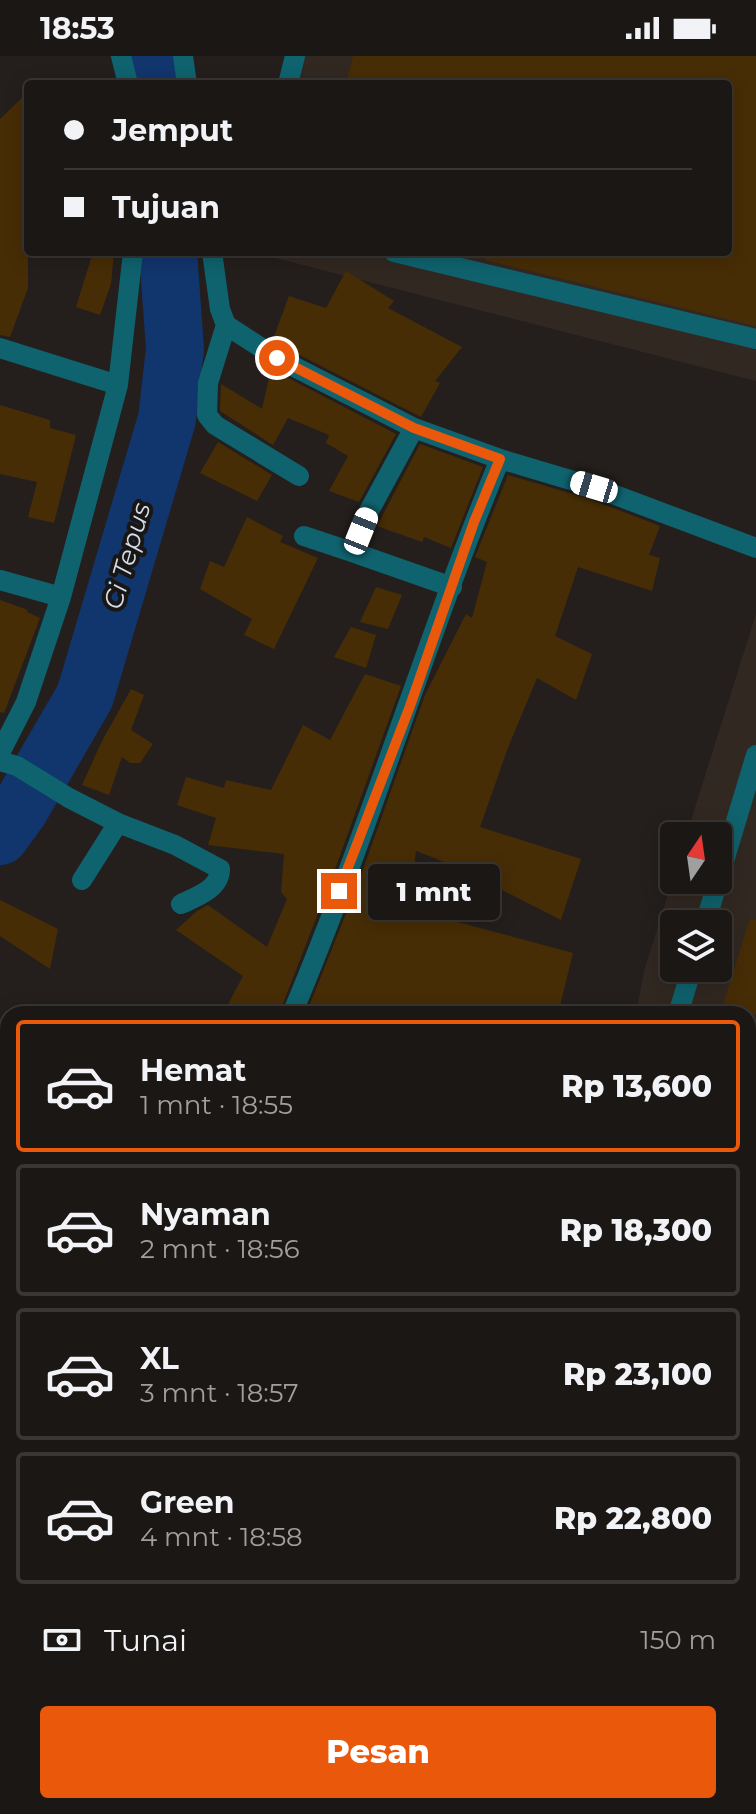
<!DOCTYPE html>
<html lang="id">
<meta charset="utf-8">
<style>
:root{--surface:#1b1715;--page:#282422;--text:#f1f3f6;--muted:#a09fa0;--line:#393634;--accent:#ea580c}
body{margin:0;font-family:Montserrat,sans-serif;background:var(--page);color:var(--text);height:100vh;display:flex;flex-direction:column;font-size:30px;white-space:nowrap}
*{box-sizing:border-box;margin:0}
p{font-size:26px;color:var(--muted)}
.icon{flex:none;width:44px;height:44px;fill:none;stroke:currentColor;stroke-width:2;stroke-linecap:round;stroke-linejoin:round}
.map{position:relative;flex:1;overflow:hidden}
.panel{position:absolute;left:0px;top:950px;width:756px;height:808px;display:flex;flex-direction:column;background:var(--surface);border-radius:24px 24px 0 0;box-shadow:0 4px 20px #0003,0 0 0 2px var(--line)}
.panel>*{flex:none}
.hud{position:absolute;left:24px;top:24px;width:708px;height:176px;border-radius:8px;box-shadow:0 4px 20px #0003,0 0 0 2px var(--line);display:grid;align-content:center;height:176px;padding:0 40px;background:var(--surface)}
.needle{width:52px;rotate:13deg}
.controls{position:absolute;left:660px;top:766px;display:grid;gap:16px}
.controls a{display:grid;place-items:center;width:72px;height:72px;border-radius:8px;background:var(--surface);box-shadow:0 4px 20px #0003,0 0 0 2px var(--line);font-size:40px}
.end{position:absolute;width:36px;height:36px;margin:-18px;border:10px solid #ea580c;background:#fff;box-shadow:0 0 0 4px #fff}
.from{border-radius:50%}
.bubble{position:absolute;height:56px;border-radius:8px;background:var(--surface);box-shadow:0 4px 20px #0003,0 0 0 2px var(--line);font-size:26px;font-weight:800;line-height:56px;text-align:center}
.car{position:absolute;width:24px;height:48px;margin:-24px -12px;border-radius:10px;box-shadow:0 0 6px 2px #0007;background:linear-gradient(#fff 24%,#345 0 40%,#fff 0 76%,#345 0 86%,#fff 0)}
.hud b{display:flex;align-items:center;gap:28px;height:76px;font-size:30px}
.hud b+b{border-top:2px solid var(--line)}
.hud i{width:20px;height:20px;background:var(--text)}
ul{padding:14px 0 0;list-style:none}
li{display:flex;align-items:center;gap:24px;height:132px;margin:0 16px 12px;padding:0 24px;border:4px solid var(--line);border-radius:8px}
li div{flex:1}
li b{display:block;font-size:30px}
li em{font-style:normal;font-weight:800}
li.current{border-color:var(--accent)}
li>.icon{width:72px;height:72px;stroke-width:1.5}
.pay{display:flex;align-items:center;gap:20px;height:88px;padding:0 40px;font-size:30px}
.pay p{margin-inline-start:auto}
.cta{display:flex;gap:16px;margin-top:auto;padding:16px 40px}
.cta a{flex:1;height:92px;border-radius:8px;background:var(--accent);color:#fff;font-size:32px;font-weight:800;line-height:92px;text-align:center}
.status{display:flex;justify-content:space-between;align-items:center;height:56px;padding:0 40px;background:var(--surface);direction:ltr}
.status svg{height:22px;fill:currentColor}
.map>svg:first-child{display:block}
.built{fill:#322822;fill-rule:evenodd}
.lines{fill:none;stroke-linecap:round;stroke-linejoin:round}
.river{stroke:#11356d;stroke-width:58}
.building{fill:#472d06}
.minor{stroke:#0f636e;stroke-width:20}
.route{stroke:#ea580c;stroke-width:10}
.labels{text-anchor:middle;stroke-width:8;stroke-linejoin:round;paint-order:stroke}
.water-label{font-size:26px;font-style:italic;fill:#d1ddee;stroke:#1a1613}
</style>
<div class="status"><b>18:53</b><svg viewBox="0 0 49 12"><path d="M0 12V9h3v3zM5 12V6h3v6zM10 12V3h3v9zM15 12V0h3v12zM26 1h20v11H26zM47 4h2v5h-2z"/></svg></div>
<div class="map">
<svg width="756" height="1758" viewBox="0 0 756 1758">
<rect width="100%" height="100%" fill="#241f1c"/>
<path class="built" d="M287,0H756V325L252,196H728V28H280Z
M756,558V1758H117L120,1750H748V958H636L644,915L674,819V824H718V780H686ZM674,868H718V912H674Z"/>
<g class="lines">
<path class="river" d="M156,0L157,28
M0,780L19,754L85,640L167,363L175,293L168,196"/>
</g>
<path class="building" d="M353,0H756V270L485,204L486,196H728V28H346Z
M28,36V232L10,281L0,279V63Z
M93,196H114L111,228L100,259L76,251Z
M346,215L394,245L388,252L462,291L435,325L440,327L421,361L284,291L273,283L289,240L326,252Z
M271,313L396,378L359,446L329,435L348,400L326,387L329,379L288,362L273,389L220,355L221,328L262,353Z
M0,349L50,364V372L76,379L54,467L28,461L37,426L0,418Z
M218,386L272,419L257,445L200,417Z
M420,388L483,411L451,492L424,481L422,486L377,470Z
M508,419L590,443L660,470L649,499L660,502L652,535L578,511L555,580L592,598L576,644L537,622L509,689L480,771L581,803L561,864L457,811L416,795L409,853L573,897L558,958H306L359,825L425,639L466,558L472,562L487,506L475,501Z
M247,461L283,480L280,486L318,502L274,593L244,579L252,563L200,533L210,505L224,511Z
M376,531L402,539L388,573L360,566Z
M0,544L28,554L27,556L40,562L4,657L0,656Z
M351,571L376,579L366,612L334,601Z
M365,618L401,630L334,816L279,958H223L243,920L176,874L197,855L208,849L267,891L287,843L281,836L284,798L208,789L216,762L177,749L186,721L224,732L226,724L271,734L303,669L330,684Z
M131,633L144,639L131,674L153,688L140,707H130L122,701L109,739L82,729L102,685Z
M0,844L58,873L50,913L0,880Z
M750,863L756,864V958H720Z"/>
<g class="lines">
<path class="minor" d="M121,0L128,28
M183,0L187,28
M288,28L295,0
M212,196L220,253L226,269L277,302L414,372L500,403L594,431L756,492
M394,196L756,283
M226,269L208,327L207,359L215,369L299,420
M0,292L118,329
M414,372L369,455L352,496L452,531
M304,480L352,496
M0,524L61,541
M0,697L26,646L61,541L118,329L133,196
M0,705L17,710L69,742L118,767L82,824
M118,767L175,789L220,813C220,833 196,841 181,848
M705,868L756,699
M292,958C369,776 425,585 500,403
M678,958L692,912
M0,1073L8,1077
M748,1236L756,1239
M748,1645L756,1647
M0,1698L8,1691"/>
</g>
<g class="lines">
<path class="route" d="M277,302L414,372L500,403L474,466L410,650L339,835"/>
</g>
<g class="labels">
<g class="water-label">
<text transform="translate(127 500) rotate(-74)" y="9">Ci Tepus</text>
</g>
</g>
</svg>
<div class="controls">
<a><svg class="needle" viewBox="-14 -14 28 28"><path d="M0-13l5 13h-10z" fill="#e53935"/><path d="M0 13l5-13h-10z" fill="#a09fa0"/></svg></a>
<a><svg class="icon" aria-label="layers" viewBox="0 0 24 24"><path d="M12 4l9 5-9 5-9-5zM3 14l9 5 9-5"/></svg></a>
</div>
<i class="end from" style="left:277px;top:302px"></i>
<i class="end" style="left:339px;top:835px"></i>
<div class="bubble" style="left:368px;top:808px;width:132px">1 mnt</div>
<i class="car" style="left:594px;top:431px;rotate:287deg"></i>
<i class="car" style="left:361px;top:475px;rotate:22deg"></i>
<div class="hud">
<b><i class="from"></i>Jemput</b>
<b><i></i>Tujuan</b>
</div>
<section class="panel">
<ul>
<li class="current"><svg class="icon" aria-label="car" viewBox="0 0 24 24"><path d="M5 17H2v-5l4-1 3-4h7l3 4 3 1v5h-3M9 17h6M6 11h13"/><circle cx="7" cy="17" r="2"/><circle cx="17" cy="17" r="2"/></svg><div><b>Hemat</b><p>1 mnt · 18:55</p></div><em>Rp 13,600</em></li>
<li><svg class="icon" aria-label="car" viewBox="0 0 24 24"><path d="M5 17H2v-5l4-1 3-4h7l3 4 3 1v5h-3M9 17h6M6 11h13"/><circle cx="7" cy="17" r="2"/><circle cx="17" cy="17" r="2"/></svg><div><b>Nyaman</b><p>2 mnt · 18:56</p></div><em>Rp 18,300</em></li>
<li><svg class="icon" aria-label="car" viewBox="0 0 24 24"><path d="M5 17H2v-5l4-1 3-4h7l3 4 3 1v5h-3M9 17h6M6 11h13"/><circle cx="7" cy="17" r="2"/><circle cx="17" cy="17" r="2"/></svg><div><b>XL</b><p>3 mnt · 18:57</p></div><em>Rp 23,100</em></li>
<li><svg class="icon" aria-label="car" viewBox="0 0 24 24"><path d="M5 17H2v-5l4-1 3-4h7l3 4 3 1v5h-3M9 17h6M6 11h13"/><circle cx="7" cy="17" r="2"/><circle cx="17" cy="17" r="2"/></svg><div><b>Green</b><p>4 mnt · 18:58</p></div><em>Rp 22,800</em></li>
</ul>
<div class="pay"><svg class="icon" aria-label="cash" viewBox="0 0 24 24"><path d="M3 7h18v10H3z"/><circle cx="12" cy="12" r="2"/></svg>Tunai<p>150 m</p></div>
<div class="cta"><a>Pesan</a></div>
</section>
</div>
